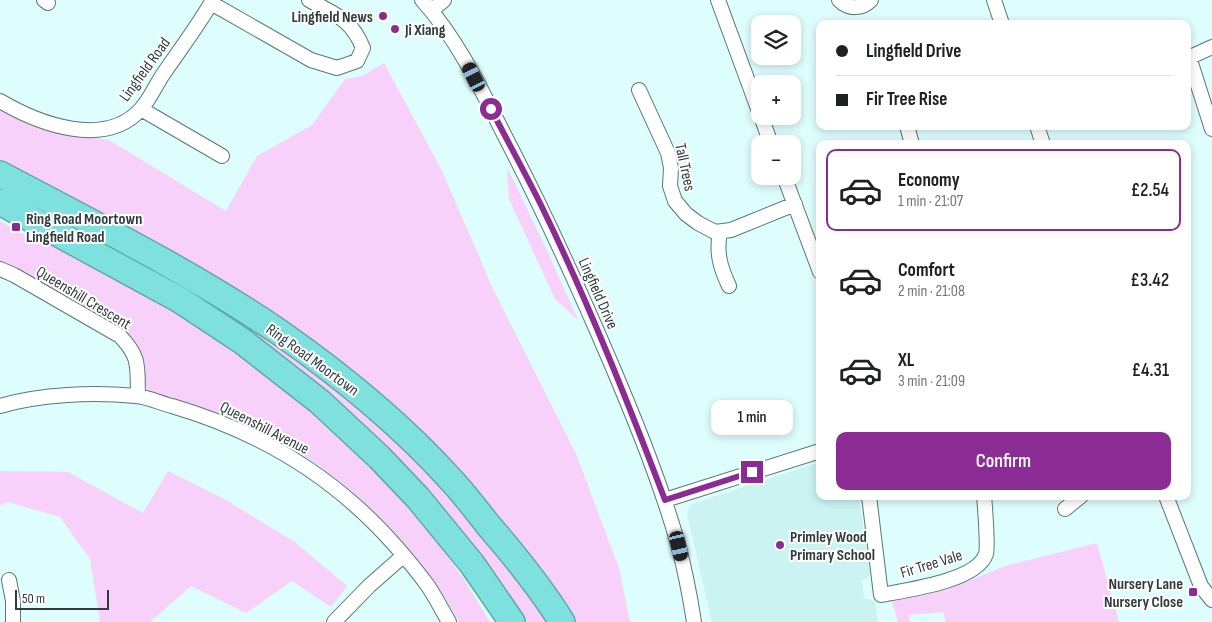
<!DOCTYPE html>
<meta charset="utf-8">
<style>
:root{--surface:#fff;--page:#f2f2f2;--text:#202124;--muted:#757577;--line:#e0e0e0;--accent:#8b2b94}
body{margin:0;font-family:"Sofia Sans Condensed",sans-serif;background:var(--page);color:var(--text);height:100vh;display:flex;flex-direction:column;font-size:19px;white-space:nowrap}
*{box-sizing:border-box;margin:0}
p{font-size:16px;color:var(--muted)}
.icon{flex:none;width:28px;height:28px;fill:none;stroke:currentColor;stroke-width:2;stroke-linecap:round;stroke-linejoin:round}
.map{position:relative;flex:1;overflow:hidden}
.panel{position:absolute;left:816px;top:140px;width:375px;height:360px;display:flex;flex-direction:column;background:var(--surface);border-radius:10px;box-shadow:0 2px 8px #0003}
.panel>*{flex:none}
.guide{position:absolute;left:816px;top:20px;width:375px;height:110px;border-radius:10px;box-shadow:0 2px 8px #0003;display:grid;align-content:center;height:110px;padding:0 20px;background:var(--surface)}
.controls{position:absolute;left:751px;top:15px;display:grid;gap:10px}
.controls a{display:grid;place-items:center;width:50px;height:50px;border-radius:10px;background:var(--surface);box-shadow:0 2px 8px #0003;font-size:25px}
.scale{position:absolute;left:15px;bottom:12px;width:94px;box-sizing:border-box;padding-left:5px;border:2px solid #303d3c;border-top:0;font-size:14px;line-height:18px;white-space:nowrap;color:#303d3c;-webkit-text-stroke:4px #fff;paint-order:stroke}
.end{position:absolute;width:22px;height:22px;margin:-11px;border:6px solid #8b2b94;background:#fff;box-shadow:0 0 0 2px #fff}
.from{border-radius:50%}
.bubble{position:absolute;height:35px;border-radius:10px;background:var(--surface);box-shadow:0 2px 8px #0003;font-size:16px;font-weight:600;line-height:35px;text-align:center}
.car{position:absolute;width:15px;height:30px;margin:-15px -8px;border-radius:6px;box-shadow:0 0 4px 1px #0007;background:linear-gradient(#222 24%,#8ab4d8 0 40%,#222 0 76%,#8ab4d8 0 86%,#222 0)}
.guide b{display:flex;align-items:center;gap:18px;height:48px;font-size:19px}
.guide b+b{border-top:1px solid var(--line)}
.guide i{width:12px;height:12px;background:var(--text)}
ul{padding:9px 0 0;list-style:none}
li{display:flex;align-items:center;gap:15px;height:82px;margin:0 10px 8px;padding:0 10px;border:2px solid transparent;border-radius:10px}
li div{flex:1}
li b{display:block;font-size:19px}
li em{font-style:normal;font-weight:600}
li.current{border-color:var(--accent)}
li>.icon{width:45px;height:45px;stroke-width:1.5}
.button{display:flex;gap:10px;margin-top:auto;padding:10px 20px}
.button a{flex:1;height:58px;border-radius:10px;background:var(--accent);color:#fff;font-size:20px;font-weight:600;line-height:58px;text-align:center}
.map>svg:first-child{display:block}
.built{fill:#caf3f2}
.green{fill:#f7d1f9}
.lines{fill:none;stroke-linecap:round;stroke-linejoin:round}
.street-casing{stroke:#5a7676;stroke-width:16}
.highway-casing{stroke:#63a8a7;stroke-width:28}
.street{stroke:#fff;stroke-width:14}
.highway{stroke:#7ee1e0;stroke-width:25}
.route{stroke:#8b2b94;stroke-width:6}
.poi-dot{fill:#8b2b94;stroke:#fff;stroke-width:2}
.labels{text-anchor:middle;stroke-width:4;stroke-linejoin:round;paint-order:stroke}
.poi-label{font-size:16px;font-weight:bold;fill:#303d3c;stroke:#fff;text-anchor:start}
.street-label{font-size:16px;fill:#303d3c;stroke:#fff}
</style>
<div class="map">
<svg width="1212" height="622" viewBox="0 0 1212 622">
<rect width="100%" height="100%" fill="#defdfd"/>
<path class="built" d="M820,462V496H859L870,576L862,581L864,598L875,601L878,622H712L687,514L690,506L695,503Z"/>
<path class="green" d="M384,63L442,171L493,289L576,454L619,568L630,622H573L468,485L168,256L153,240L118,222L99,217L0,165V109L12,115L58,134L109,140L226,211L257,156L312,125L345,79L362,76Z
M507,167L550,257L578,320L555,299L509,199Z
M0,221L38,243L51,240L171,303L331,423L418,516L463,578L490,622H459C423,551 343,473 271,436C233,416 191,404 150,392C141,383 145,374 144,363C143,355 138,345 133,339C118,323 94,312 75,302C50,290 25,277 0,264Z
M92,231L159,267L339,384L460,501L552,622H521L381,447L87,241Z
M0,471L68,472L143,513L168,471L226,500L296,543L347,586L331,607L292,581L246,613L191,586L150,622H100L90,559L60,517L8,502L0,505Z
M1097,543L1119,622H946L943,612L909,615L910,622H898L892,602L966,582L1005,566Z"/>
<g class="lines">
<defs>
<path id="street" d="M44,0L48,3
M422,0C461,43 485,98 511,148C548,220 581,293 613,368C637,425 661,484 678,544C685,570 690,596 694,622
M718,0L760,114
M839,0C849,10 862,9 871,0
M994,0L1002,24
M211,3L311,60L337,68L357,61L363,48C351,18 335,15 309,0
M432,10L444,0
M1189,57L1212,129
M1188,58L1212,47
M639,90L668,153L671,168L670,186L675,201L686,214L698,223L715,232L731,230L795,204
M0,101C39,124 105,149 141,109C151,98 157,82 166,70C182,47 199,24 213,0
M141,109L222,156
M761,116L771,144
M907,126L912,144
M1037,126L1043,144
M784,176L820,272
M720,232C716,252 720,267 729,286
M0,269L14,275L120,336C141,358 137,367 138,396
M0,406C41,394 93,392 136,396C148,397 160,403 172,406C240,426 304,459 357,507C381,528 409,560 428,586C436,598 442,610 449,622
M869,496L881,595C907,590 977,581 986,554C988,547 985,506 984,496
M1166,496L1201,586L1212,600
M665,500L820,451
M1065,509L1081,496
M9,580L13,601V622
M334,622L369,586L403,556"/>
<path id="highway" d="M0,174C94,224 191,272 279,332C342,376 402,425 453,482C466,496 477,511 489,526C515,556 541,588 562,622
M0,202L180,300L242,341L320,402L379,457L418,498L472,564L512,622"/>
</defs>
<use href="#street" class="street-casing"/>
<use href="#highway" class="highway-casing"/>
<use href="#street" class="street"/>
<use href="#highway" class="highway"/>
</g>
<g class="lines">
<path class="route" d="M491,109C507,140 524,171 540,203C587,299 627,400 665,500L752,472"/>
</g>
<g class="poi-dot">
<circle cx="383" cy="16" r="5"/>
<circle cx="395" cy="29" r="5"/>
<rect x="11" y="222" width="10" height="10" rx="2.5"/>
<circle cx="780" cy="545" r="5"/>
<rect x="1188" y="587" width="10" height="10" rx="2.5"/>
</g>
<g class="labels">
<g class="poi-label">
<text x="373" y="22" text-anchor="end">Lingfield News</text>
<text x="405" y="35">Ji Xiang</text>
<text x="26" y="224">Ring Road Moortown<tspan x="26" dy="18">Lingfield Road</tspan></text>
<text x="790" y="542">Primley Wood<tspan x="790" dy="18">Primary School</tspan></text>
<text x="1183" y="589" text-anchor="end">Nursery Lane<tspan x="1183" dy="18">Nursery Close</tspan></text>
</g>
<g class="street-label">
<text transform="translate(144 69) rotate(-54)" y="6">Lingfield Road</text>
<text transform="translate(686 167) rotate(78)" y="6">Tall Trees</text>
<text transform="translate(599 293) rotate(66)" y="6">Lingfield Drive</text>
<text transform="translate(84 297) rotate(31)" y="6">Queenshill Crescent</text>
<text transform="translate(313 359) rotate(36)" y="6">Ring Road Moortown</text>
<text transform="translate(265 427) rotate(27)" y="6">Queenshill Avenue</text>
<text transform="translate(931 563) rotate(-17)" y="6">Fir Tree Vale</text>
</g>
</g>
</svg>
<div class="controls">
<a><svg class="icon" aria-label="layers" viewBox="0 0 24 24"><path d="M12 4l9 5-9 5-9-5zM3 14l9 5 9-5"/></svg></a>
<a>+</a>
<a>−</a>
</div>
<div class="scale">50 m</div>
<i class="end from" style="left:491px;top:109px"></i>
<i class="end" style="left:752px;top:472px"></i>
<div class="bubble" style="left:711px;top:400px;width:82px">1 min</div>
<i class="car" style="left:474px;top:77px;rotate:333deg"></i>
<i class="car" style="left:679px;top:546px;rotate:167deg"></i>
<div class="guide">
<b><i class="from"></i>Lingfield Drive</b>
<b><i></i>Fir Tree Rise</b>
</div>
<section class="panel">
<ul>
<li class="current"><svg class="icon" aria-label="car" viewBox="0 0 24 24"><path d="M5 17H2v-5l4-1 3-4h7l3 4 3 1v5h-3M9 17h6M6 11h13"/><circle cx="7" cy="17" r="2"/><circle cx="17" cy="17" r="2"/></svg><div><b>Economy</b><p>1 min · 21:07</p></div><em>£2.54</em></li>
<li><svg class="icon" aria-label="car" viewBox="0 0 24 24"><path d="M5 17H2v-5l4-1 3-4h7l3 4 3 1v5h-3M9 17h6M6 11h13"/><circle cx="7" cy="17" r="2"/><circle cx="17" cy="17" r="2"/></svg><div><b>Comfort</b><p>2 min · 21:08</p></div><em>£3.42</em></li>
<li><svg class="icon" aria-label="car" viewBox="0 0 24 24"><path d="M5 17H2v-5l4-1 3-4h7l3 4 3 1v5h-3M9 17h6M6 11h13"/><circle cx="7" cy="17" r="2"/><circle cx="17" cy="17" r="2"/></svg><div><b>XL</b><p>3 min · 21:09</p></div><em>£4.31</em></li>
</ul>
<div class="button"><a>Confirm</a></div>
</section>
</div>
